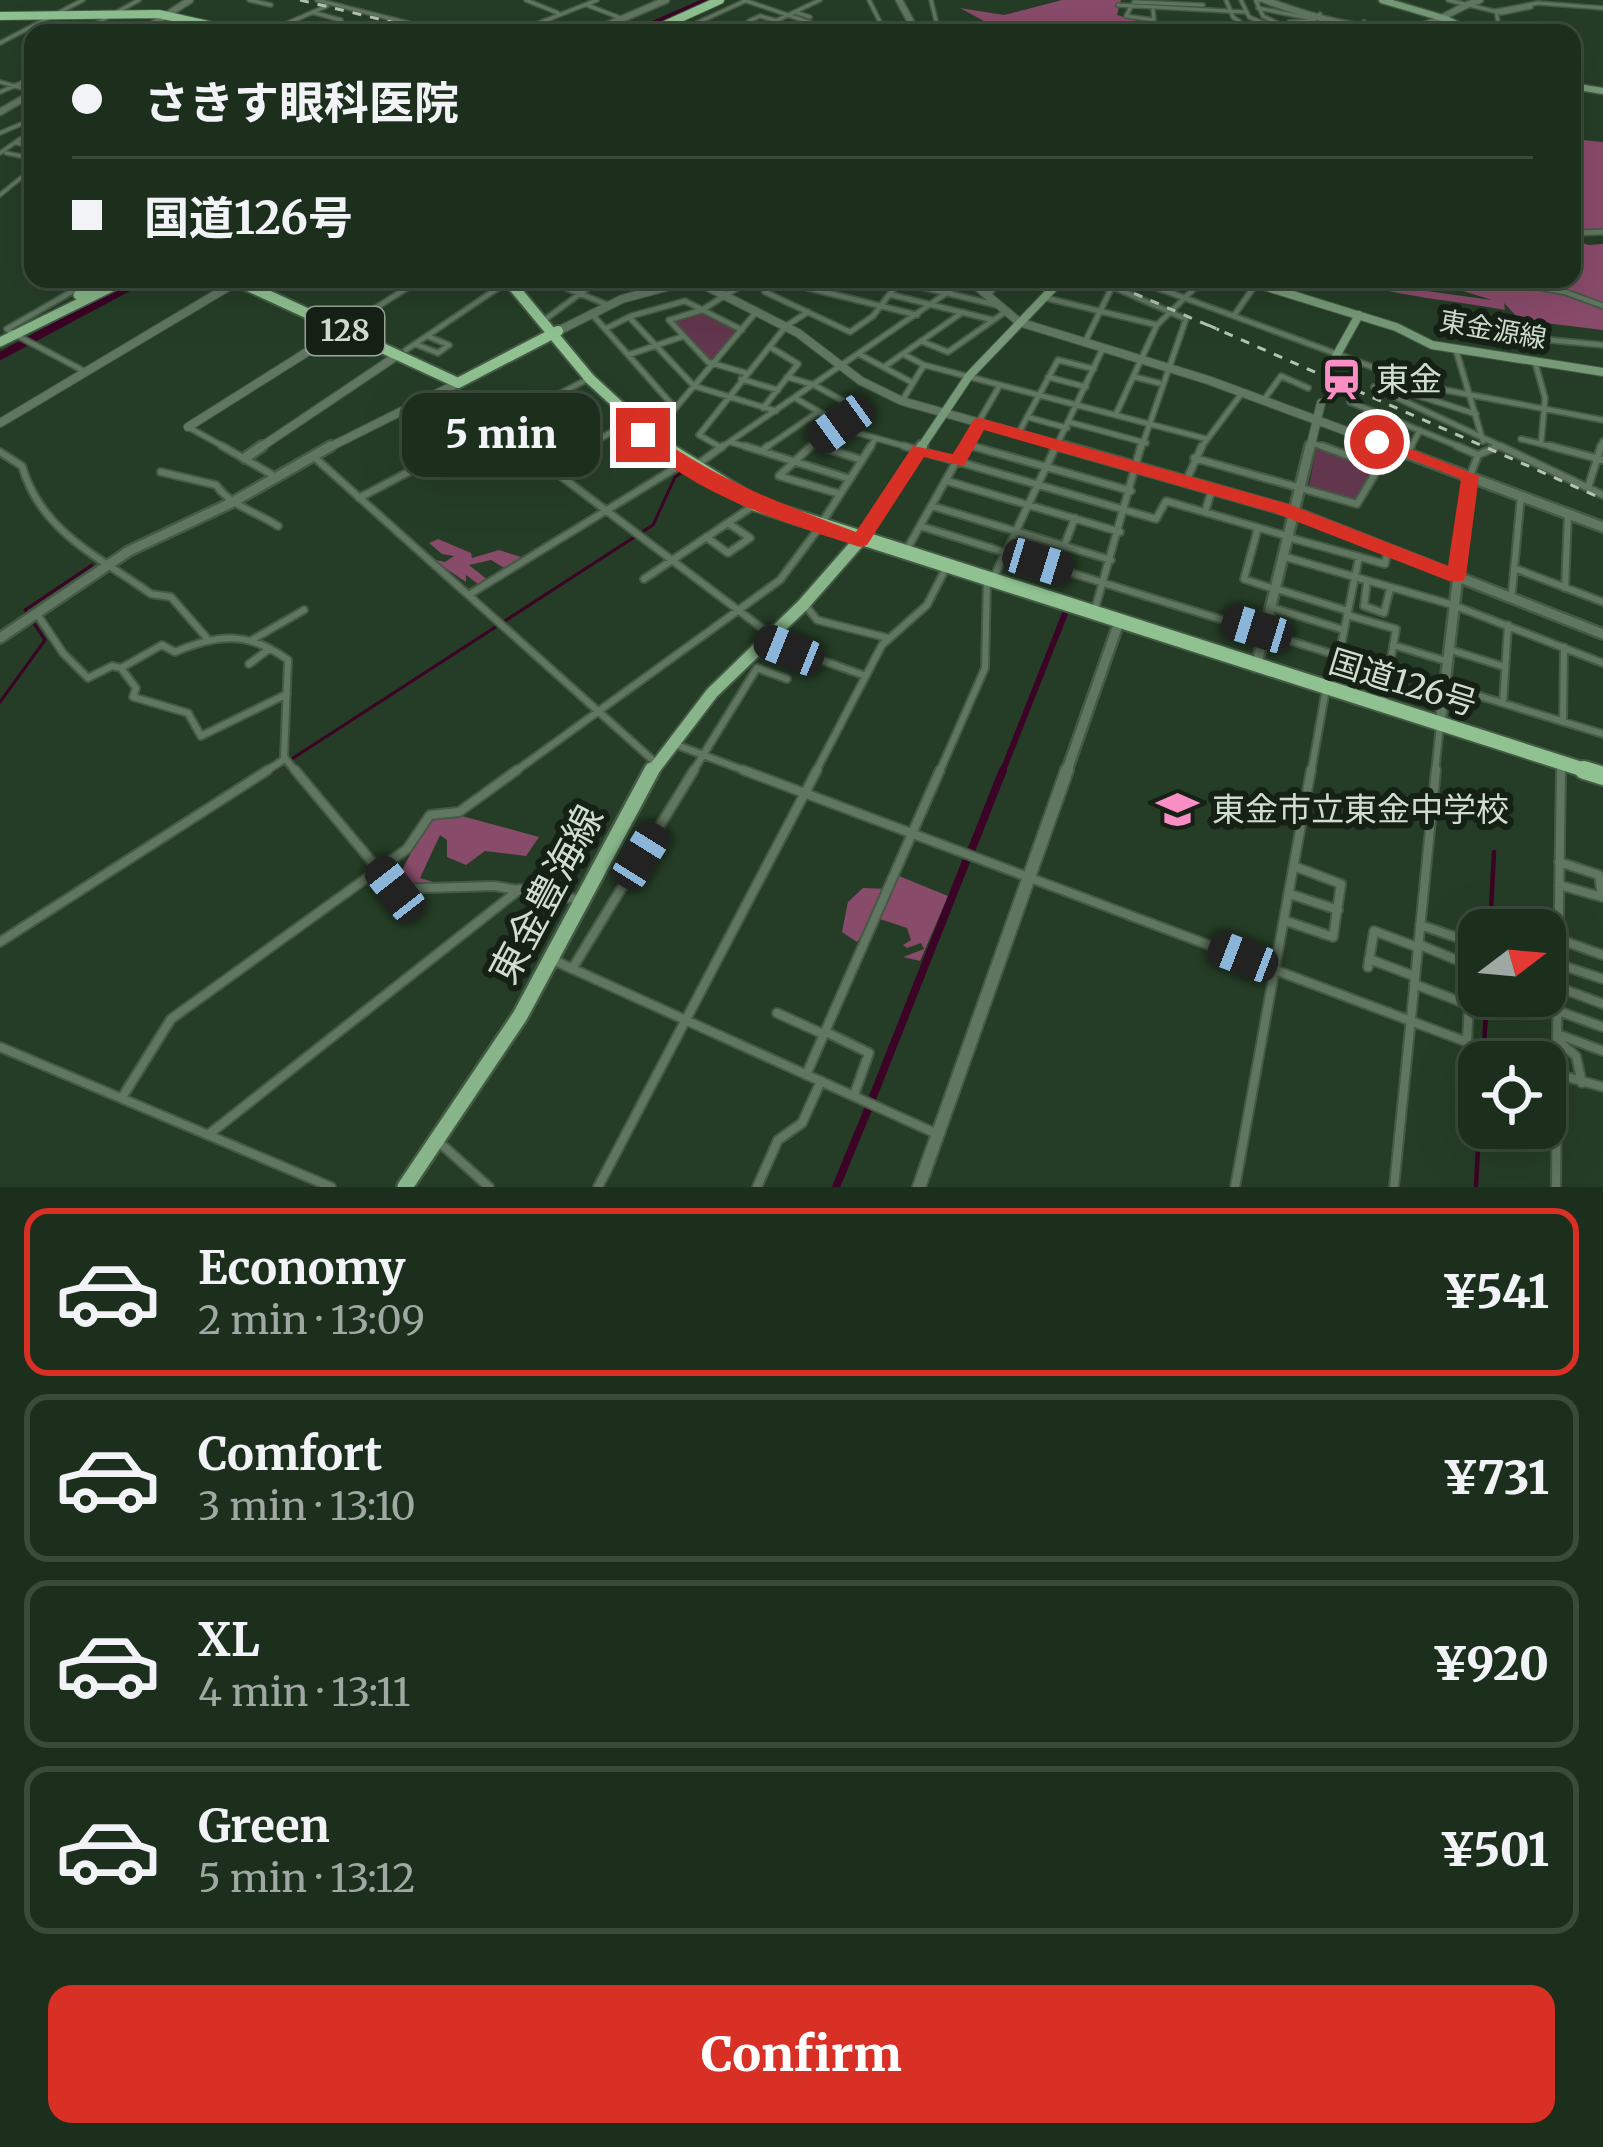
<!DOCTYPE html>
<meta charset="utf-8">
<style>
:root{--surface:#1c2e1c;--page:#253625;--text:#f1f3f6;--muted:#a0a8a3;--line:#3a4a3b;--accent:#d93025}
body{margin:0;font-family:Merriweather,"Noto Sans JP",serif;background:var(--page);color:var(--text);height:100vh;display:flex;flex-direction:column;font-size:45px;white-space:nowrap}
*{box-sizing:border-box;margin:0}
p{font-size:39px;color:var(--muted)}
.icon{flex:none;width:66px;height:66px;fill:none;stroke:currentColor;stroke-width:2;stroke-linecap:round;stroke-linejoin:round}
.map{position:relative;height:1187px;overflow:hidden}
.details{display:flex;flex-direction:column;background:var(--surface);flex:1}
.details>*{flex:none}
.hud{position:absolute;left:24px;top:24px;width:1557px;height:264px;border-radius:24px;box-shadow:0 12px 48px #0002,0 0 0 3px var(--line);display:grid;align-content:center;height:264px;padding:0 48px;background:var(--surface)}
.needle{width:78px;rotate:74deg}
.tools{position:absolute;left:1458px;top:909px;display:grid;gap:24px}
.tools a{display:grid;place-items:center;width:108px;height:108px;border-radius:24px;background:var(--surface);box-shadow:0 12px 48px #0002,0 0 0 3px var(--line);font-size:60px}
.end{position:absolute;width:54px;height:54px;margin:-27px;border:15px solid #d93025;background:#fff;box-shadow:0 0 0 6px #fff}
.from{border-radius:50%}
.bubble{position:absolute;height:84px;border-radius:24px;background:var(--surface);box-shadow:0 12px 48px #0002,0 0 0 3px var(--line);font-size:39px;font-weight:800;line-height:84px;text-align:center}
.car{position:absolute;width:36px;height:72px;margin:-36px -18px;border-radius:15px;box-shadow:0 0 9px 3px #0007;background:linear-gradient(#222 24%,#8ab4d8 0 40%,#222 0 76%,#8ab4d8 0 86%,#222 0)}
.hud b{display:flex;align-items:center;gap:42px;height:114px;font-size:45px}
.hud b+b{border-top:3px solid var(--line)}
.hud i{width:30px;height:30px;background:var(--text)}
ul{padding:21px 0 0;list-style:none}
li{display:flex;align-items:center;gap:36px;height:168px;margin:0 24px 18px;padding:0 24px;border:6px solid var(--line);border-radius:24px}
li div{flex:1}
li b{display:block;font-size:45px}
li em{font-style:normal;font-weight:800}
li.active{border-color:var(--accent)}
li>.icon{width:108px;height:108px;stroke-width:1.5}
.primary-button{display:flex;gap:24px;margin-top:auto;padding:24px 48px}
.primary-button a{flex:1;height:138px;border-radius:24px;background:var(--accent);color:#fff;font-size:48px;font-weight:800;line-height:138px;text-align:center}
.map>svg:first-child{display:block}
.green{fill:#62364c}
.forest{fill:#894b6a}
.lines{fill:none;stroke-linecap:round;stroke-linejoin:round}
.stream-far1{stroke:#3b0325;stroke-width:3}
.stream{stroke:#3b0325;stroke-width:4.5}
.canal-far1{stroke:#3b0325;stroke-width:6}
.canal{stroke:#3b0325;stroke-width:8}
.river-far1{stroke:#3b0325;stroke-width:6}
.river{stroke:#3b0325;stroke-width:8}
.minor-far3-casing{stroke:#445a45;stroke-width:6}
.minor-far2-casing{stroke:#445a45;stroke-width:8}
.minor-far1-casing{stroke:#445a45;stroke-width:10}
.minor-casing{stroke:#445a45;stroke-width:12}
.tertiary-far3-casing{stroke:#445a45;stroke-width:9}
.tertiary-far2-casing{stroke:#445a45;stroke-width:10}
.tertiary-far1-casing{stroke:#445a45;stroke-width:14}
.tertiary-casing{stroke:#445a45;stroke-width:16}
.secondary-far2-casing{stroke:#445a45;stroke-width:9}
.secondary-far1-casing{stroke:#445a45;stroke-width:10}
.secondary-casing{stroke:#445a45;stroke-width:15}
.primary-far2-casing{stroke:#445a45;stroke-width:12}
.primary-far1-casing{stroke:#445a45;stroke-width:16}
.primary-casing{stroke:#445a45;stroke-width:20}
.trunk-far3-casing{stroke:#445a45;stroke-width:10}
.trunk-far2-casing{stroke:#445a45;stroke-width:14}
.trunk-far1-casing{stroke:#445a45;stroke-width:18}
.trunk-casing{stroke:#445a45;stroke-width:22}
.minor-far3{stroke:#607660;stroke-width:3}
.minor-far2{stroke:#607660;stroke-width:4.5}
.minor-far1{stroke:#607660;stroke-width:6}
.minor{stroke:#607660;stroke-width:8}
.tertiary-far3{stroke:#607660;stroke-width:6}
.tertiary-far2{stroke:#607660;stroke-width:8}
.tertiary-far1{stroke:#607660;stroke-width:9}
.tertiary{stroke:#607660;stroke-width:12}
.secondary-far2{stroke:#769977;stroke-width:6}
.secondary-far1{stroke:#769977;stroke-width:8}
.secondary{stroke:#769977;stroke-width:10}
.primary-far2{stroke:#87b589;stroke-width:9}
.primary-far1{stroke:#87b589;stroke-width:12}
.primary{stroke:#87b589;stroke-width:15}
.trunk-far3{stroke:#8fc191;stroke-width:8}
.trunk-far2{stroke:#8fc191;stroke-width:10}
.trunk-far1{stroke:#8fc191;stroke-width:14}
.trunk{stroke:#8fc191;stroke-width:18}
.rail{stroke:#b4c3b4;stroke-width:3;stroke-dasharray:9 9;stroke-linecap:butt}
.route{fill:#d93025}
.labels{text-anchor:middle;stroke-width:12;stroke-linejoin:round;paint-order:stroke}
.far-street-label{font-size:27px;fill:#d0ded0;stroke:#162116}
.shield{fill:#162116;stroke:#98a598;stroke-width:3}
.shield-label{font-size:30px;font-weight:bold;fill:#d0ded0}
.poi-label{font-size:33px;fill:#d0ded0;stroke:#162116;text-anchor:start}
.street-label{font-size:33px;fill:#d0ded0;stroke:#162116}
.near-street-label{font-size:39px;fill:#d0ded0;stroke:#162116}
</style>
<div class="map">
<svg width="1603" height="1187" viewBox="0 0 1603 1187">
<rect width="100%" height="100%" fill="#253d26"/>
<path class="green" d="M702,312L737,330L711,360L672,320Z
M1317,446L1376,467L1354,502L1308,490Z"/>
<path class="forest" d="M1062,0H1121L1117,15L1177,33H1006L960,8L1004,15Z
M1572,139L1603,142V231H1572Z
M1572,238L1588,245L1603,244V330L1520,320L1504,303L1505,310C1451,300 1399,297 1347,280L1492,300L1463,291L1454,279H1572Z
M438,539L471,553L472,558L499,550L524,558L506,569L491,560L469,565L489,581L473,589L478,584L466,575V582L432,559L445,562L454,556L442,554L429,543Z
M458,815L539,837L526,856L485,851L466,865L447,857V840L440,835L420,878L433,882L404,888L396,882L428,820Z
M899,876L948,896L920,961L903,957L924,949L921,943L907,948L903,945L911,940L907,928L874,917L857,942L842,932L848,902L863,888L891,889Z"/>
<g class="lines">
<path class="stream-far1" d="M0,702L45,640L25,610L92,565
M270,773L653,525L675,477L683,472"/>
<path class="stream" d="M268,774L274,770
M1490,930L1494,852
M1484,1045L1487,996
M1476,1187L1479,1128"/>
<path class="canal-far1" d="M1002,773L1066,611"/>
<path class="canal" d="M971,851L1003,770
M872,1099L967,859
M836,1187L869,1107"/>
<path class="river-far1" d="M632,33L708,0"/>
<path class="river" d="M0,356L144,279"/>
<defs>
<path id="minor-far3" d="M249,0L271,5
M317,0L448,33
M526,0L558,13
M744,0L840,33
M869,0L884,30
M931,0L939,33
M1226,0L1233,17L1256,33
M1241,0L1249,17L1277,29
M1261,0L1256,1L1263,16L1277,23V29
M1448,0L1502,13L1531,7L1526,5
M1134,2L1203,5
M587,5L623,19
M1118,5L1245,12
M1132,5L1126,16L1154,20L1153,10
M1258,8L1313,19
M1496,11L1538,3L1603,8
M1496,11L1500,33
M795,12L810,17
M315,13L341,20
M761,25L749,21L760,16L774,20
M884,29L986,33
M79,33L139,0
M265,33L327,6
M377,33L389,24L426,33
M514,33L597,0
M675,33L745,1
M750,33L820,0
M1287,33L1289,22L1313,21L1320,14
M1363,33L1364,22
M0,43L83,0
M0,82L33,91
M0,92L33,78
M0,133L33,119
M16,143L33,146
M0,153L20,139
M6,153L21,156
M0,195L33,168"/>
<path id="minor-far2" d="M1572,233L1603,232
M544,279L608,305
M772,279L917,315
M783,279L765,292L850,332L873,316L899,282
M889,279L996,305
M924,279L936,282
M1095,279L1186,319L1141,449
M1133,279L1424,386L1603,420
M1494,279L1565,292L1603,306
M892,295L993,320
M988,296L999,279
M1046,298L1157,325
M591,313L675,408
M1235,314L1256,284
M629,317L694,386L776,411
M547,318L600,279
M349,325L421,279
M605,329L631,316L685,301L742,330
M11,332L7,329L94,279
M18,336L82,370
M1550,340L1603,345
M921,341L948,352L1005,312
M1085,342L1112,287
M415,344L438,353L449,345L427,336
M406,350L507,282
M1456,350L1483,441
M859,354L913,383
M903,354L924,365L1207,439
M628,355L684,336
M1535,362L1545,398L1541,444
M884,367L963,312
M746,373L708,362L669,320L702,310L751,279
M787,377L814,385L860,410L807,449
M1048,377L1086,387
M1135,377L1159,383
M741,379L778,390
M1374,387L1507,449
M448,388L497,428
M1384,393L1394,388L1476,414
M795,398L854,432L915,449
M902,401L924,365
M1263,401L1281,376L1308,388
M1350,402L1465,449
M763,408L798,364L770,347
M1116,414L1157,325L1204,279
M1027,417L1067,428
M1069,422L1146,443
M188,427L228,449
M1018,434L1058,360L1094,369
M652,436L757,311
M1521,439L1562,449
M730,442L754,449
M1377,442L1390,417
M1312,443L1330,449
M814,445L828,449
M967,445L983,449
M722,448L699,435L786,326L808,312
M452,449L590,378
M582,449L629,422
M719,449L967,279
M764,449L818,412
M869,449L876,438
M963,449L1000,385
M1055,449L1103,348
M1200,449L1242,393
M1410,449L1420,430
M1490,449L1496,447
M1600,449L1603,441"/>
<path id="minor-far1" d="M222,446L278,478
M587,446L550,468L771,635
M745,446L850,479
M811,446L779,476L840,494
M819,446L862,460
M904,446L1156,519L1166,501L1287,536
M972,446L1131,491
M1457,446L1478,455
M1500,446L1603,495
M1550,446L1603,460
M762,451L768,446
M0,452L22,466C41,532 98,556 151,594L171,597L206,637
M1408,453L1411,446
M314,457L656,763
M1194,458L1357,504L1379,467L1322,446
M698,464L723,446
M161,472L216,485C232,507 255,511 278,526
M1470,476L1478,455L1496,447
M947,481L1120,532
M1186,481L1202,446
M1588,488L1601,446
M359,498L458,446
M932,506L1111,560
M1205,512L1212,489
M823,521L871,446
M920,526L1339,656L1359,557
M1258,528L1244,579L1274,589
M706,537L728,553L750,538L728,523
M1287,537L1385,564L1388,549
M1064,546L1075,518
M907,549L965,446
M1006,552L1056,446
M1282,556L1453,605L1603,663
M1514,568L1603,602
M994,577L1004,555
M644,579L753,506
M1367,582L1364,606L1384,613L1390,589
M1565,588L1568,514
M1277,589L1348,611
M1512,592L1521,495
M470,594L682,464
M806,606L817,620L888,638
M1270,607L1344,630
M1095,609L1141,446
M37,614L63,653L88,678L112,666L121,668L162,645L175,652C218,634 249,631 288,660L284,757L297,773
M1347,615L1396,629L1384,700
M252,640L304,610
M767,641L866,676
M1393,645L1446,661
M1451,650L1505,667
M249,664L269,649
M121,668L136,688L133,697L188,713L201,736L287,694
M757,668L787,679
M1444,685L1603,734
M1503,703L1508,625
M1563,722L1564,647
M674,744L751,773
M263,773L285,759
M513,773L780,580L819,528
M692,773L757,668
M815,773L882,645L927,605L946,568
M939,773L985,668L987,582
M1311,773L1326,689
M1435,773L1440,725
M1561,773V766"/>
<path id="minor" d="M295,770L395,889L494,886L581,900
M743,770L1520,1062
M1561,770L1557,1040L1576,1056L1582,1083
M1559,862L1599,875L1602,897L1559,885
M1290,894L1338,910
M1286,921L1333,937L1341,884L1296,867
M1420,925L1479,945
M1558,939L1603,955
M0,942L268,770
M1418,944L1471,966L1467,1042
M1369,959L1414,976
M553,960L935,1133
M1558,964L1603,979
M1368,967L1374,931L1417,947
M572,969L694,770
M1414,984L1469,1005
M1558,987L1603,1004
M1558,1011L1603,1027
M777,1013L823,1034
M826,1032L869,1053L854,1095
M1557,1034L1603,1051
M0,1047L331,1187
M1545,1071L1603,1087
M806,1075L940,770
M123,1096L171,1019L407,849L430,815L459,812L517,770
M208,1135L520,889
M440,1143L489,1187
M598,1187L817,770
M757,1187L778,1140L802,1123L821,1081
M1235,1187L1311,770
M1394,1187L1436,770
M1556,1187L1557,1076"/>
<path id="tertiary-far3" d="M899,0L917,33
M1265,0C1310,17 1379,38 1427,24C1446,18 1461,5 1480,0
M139,33L190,0
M589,33L666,0
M0,112L33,93"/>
<path id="tertiary-far2" d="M968,279L1019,322L1208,380L1395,449
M694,280L798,333L861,381L902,401L1073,449
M558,331L622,299L696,279
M0,423L238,281
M188,427L342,330
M258,449L398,355
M326,449L458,383
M1310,449L1321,403"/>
<path id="tertiary-far1" d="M1062,446L1293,512L1603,634
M1387,446L1603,527
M245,458L262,446
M0,638L129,551L231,503L331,446
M1256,667L1310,446
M1440,725L1470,476
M1066,773L1119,622"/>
<path id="tertiary" d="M919,1187L1067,770"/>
<path id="secondary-far2" d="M1382,0L1446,19L1474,33
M1572,86L1603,91"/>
<path id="secondary-far1" d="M1241,279L1396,327L1432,345L1603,372
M1335,358L1359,315
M920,449L969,376L1062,279"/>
<path id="secondary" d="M860,540L922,446"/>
<path id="primary-far2" d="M78,295L105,279
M0,342L128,279"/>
<path id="primary-far1" d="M651,773L712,693L803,605L860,540"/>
<path id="primary" d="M405,1187L520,1016L652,770"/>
<path id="trunk-far3" d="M0,16L159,14L244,33
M647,33L720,0"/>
<path id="trunk-far2" d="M233,279L458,383L558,331
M507,279L590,379L666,449"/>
<path id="trunk-far1" d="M662,446L756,504L1594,773"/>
<path id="trunk" d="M1584,770L1603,776"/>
</defs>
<use href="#minor-far3" class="minor-far3-casing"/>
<use href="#minor-far2" class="minor-far2-casing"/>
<use href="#minor-far1" class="minor-far1-casing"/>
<use href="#minor" class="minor-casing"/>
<use href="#tertiary-far3" class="tertiary-far3-casing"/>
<use href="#tertiary-far2" class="tertiary-far2-casing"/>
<use href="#tertiary-far1" class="tertiary-far1-casing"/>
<use href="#tertiary" class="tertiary-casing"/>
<use href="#secondary-far2" class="secondary-far2-casing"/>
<use href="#secondary-far1" class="secondary-far1-casing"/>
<use href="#secondary" class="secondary-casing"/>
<use href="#primary-far2" class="primary-far2-casing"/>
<use href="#primary-far1" class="primary-far1-casing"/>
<use href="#primary" class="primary-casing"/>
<use href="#trunk-far3" class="trunk-far3-casing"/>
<use href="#trunk-far2" class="trunk-far2-casing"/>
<use href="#trunk-far1" class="trunk-far1-casing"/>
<use href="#trunk" class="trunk-casing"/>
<use href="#minor-far3" class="minor-far3"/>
<use href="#minor-far2" class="minor-far2"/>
<use href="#minor-far1" class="minor-far1"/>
<use href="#minor" class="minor"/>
<use href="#tertiary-far3" class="tertiary-far3"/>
<use href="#tertiary-far2" class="tertiary-far2"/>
<use href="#tertiary-far1" class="tertiary-far1"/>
<use href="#tertiary" class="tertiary"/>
<use href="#secondary-far2" class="secondary-far2"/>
<use href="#secondary-far1" class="secondary-far1"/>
<use href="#secondary" class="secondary"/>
<use href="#primary-far2" class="primary-far2"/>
<use href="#primary-far1" class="primary-far1"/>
<use href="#primary" class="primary"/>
<use href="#trunk-far3" class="trunk-far3"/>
<use href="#trunk-far2" class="trunk-far2"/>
<use href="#trunk-far1" class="trunk-far1"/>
<use href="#trunk" class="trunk"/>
<path class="rail" d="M300,0L437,33
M1101,279L1219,330
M1208,325L1603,499"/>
</g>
<path class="route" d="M980,418L1288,504L1448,566L1461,479L1368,442L1383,438L1479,476L1466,576L1463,581H1449L1275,513L984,430L964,466L924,457L867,545L860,547C785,523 690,494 634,435L649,431C717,480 779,503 856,532L913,446L953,454L974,419Z"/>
<defs>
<symbol id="station-bare" viewBox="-9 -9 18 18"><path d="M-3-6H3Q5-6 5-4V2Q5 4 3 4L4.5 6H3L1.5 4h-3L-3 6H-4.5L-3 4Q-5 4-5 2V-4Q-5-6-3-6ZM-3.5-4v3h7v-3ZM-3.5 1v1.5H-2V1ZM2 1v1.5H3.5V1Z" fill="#fb8fc5" stroke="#162116" stroke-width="2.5" paint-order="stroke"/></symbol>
<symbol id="school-bare" viewBox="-9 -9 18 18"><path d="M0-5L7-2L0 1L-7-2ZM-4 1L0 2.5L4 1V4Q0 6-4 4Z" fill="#fb8fc5" stroke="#162116" stroke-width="2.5" paint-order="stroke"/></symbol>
</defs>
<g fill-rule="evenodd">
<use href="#station-bare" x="1312" y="350" width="59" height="59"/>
<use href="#school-bare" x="1148" y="780" width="59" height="59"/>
</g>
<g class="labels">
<g class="far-street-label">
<text transform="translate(1493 330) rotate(10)" y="9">東金源線</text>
</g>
<rect class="shield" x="306" y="307" width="78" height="48" rx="9"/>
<g class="shield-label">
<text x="345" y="341">128</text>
</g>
<g class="poi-label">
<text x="1376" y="391">東金</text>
<text x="1212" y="821">東金市立東金中学校</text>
</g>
<g class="street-label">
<text transform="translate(1403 682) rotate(17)" y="12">国道126号</text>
</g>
<g class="near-street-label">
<text transform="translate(546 894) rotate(-62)" y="14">東金豊海線</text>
</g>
</g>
</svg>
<div class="tools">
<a><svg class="needle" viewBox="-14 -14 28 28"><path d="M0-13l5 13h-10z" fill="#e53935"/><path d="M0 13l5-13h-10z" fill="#a0a8a3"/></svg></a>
<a><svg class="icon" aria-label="locate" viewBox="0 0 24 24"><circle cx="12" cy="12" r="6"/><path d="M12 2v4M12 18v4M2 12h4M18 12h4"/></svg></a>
</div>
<i class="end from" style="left:1377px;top:442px"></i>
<i class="end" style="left:643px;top:435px"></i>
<div class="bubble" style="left:402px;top:393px;width:198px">5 min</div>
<i class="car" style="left:841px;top:424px;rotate:234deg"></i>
<i class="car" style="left:1038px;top:562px;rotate:107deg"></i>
<i class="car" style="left:1257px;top:629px;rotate:287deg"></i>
<i class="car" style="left:789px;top:650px;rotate:292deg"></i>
<i class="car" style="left:641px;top:856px;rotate:32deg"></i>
<i class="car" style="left:395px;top:889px;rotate:322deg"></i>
<i class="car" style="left:1243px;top:957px;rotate:291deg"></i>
<div class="hud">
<b><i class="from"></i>さきす眼科医院</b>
<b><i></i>国道126号</b>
</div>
</div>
<section class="details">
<ul>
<li class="active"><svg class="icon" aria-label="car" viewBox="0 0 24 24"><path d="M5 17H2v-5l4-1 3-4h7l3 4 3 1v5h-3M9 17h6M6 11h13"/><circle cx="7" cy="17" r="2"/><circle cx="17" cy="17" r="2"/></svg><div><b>Economy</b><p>2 min · 13:09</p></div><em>¥541</em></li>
<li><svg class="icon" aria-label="car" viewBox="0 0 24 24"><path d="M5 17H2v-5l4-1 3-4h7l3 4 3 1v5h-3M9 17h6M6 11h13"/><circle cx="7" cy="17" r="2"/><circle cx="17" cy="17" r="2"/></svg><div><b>Comfort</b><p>3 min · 13:10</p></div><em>¥731</em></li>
<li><svg class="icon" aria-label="car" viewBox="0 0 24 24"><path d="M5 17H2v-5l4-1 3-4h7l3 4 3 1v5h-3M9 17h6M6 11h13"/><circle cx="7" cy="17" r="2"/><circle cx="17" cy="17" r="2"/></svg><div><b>XL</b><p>4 min · 13:11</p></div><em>¥920</em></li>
<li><svg class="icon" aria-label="car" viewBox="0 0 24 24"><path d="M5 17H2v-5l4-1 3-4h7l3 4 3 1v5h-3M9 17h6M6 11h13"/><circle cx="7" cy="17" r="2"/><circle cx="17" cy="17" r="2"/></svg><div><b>Green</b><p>5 min · 13:12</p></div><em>¥501</em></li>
</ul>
<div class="primary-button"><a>Confirm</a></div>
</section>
